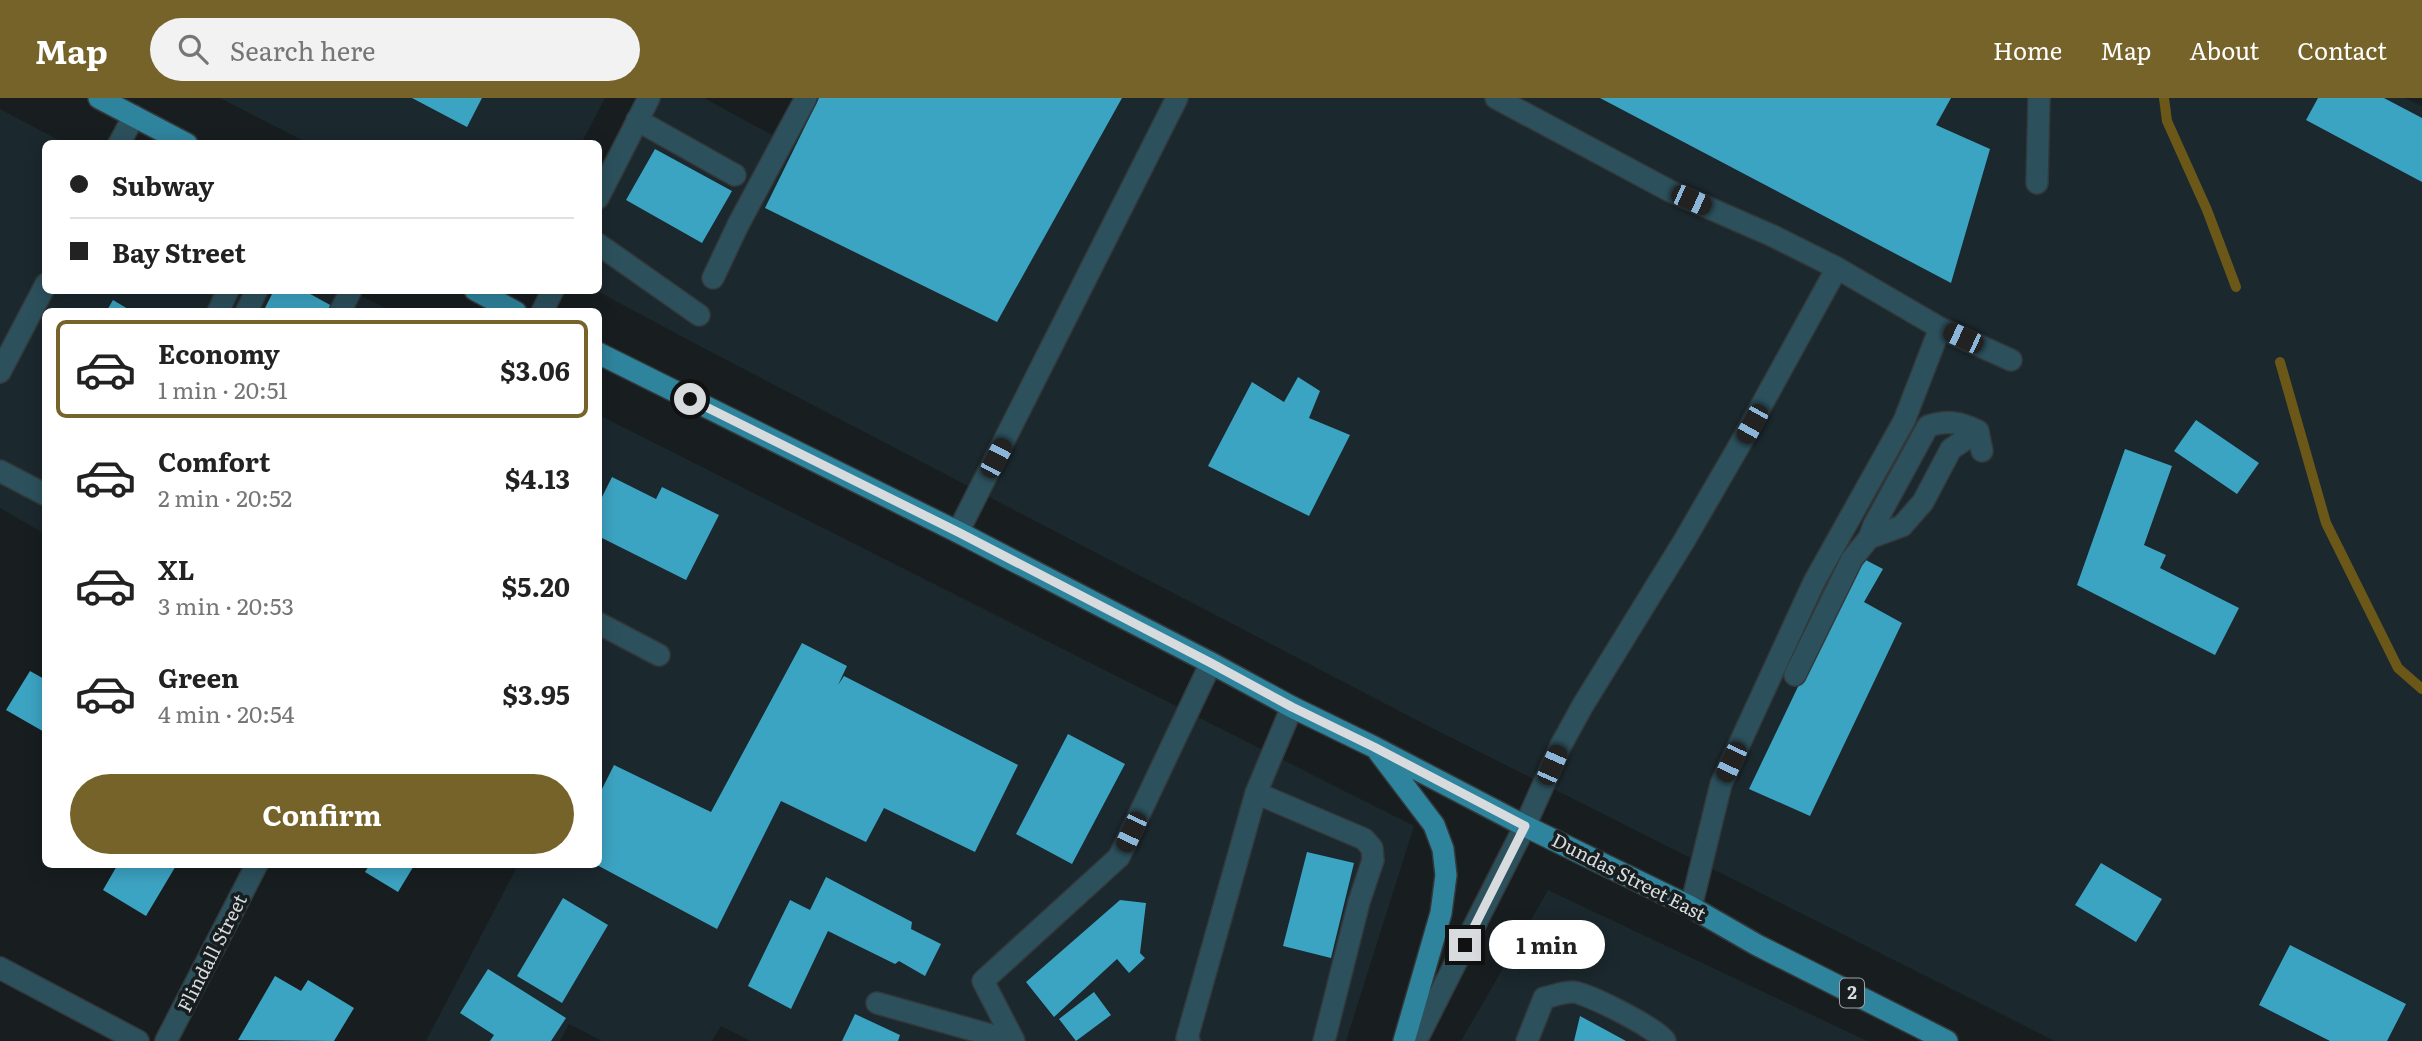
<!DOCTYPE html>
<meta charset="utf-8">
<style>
:root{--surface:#fff;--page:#f2f2f2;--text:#222;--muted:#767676;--line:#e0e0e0;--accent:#75632a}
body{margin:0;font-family:Literata,serif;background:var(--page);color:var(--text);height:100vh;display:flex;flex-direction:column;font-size:26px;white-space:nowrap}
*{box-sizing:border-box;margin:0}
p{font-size:23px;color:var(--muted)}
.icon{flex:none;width:38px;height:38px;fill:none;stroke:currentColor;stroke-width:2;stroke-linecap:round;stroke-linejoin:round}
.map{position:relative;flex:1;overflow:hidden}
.drawer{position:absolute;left:42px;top:210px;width:560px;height:560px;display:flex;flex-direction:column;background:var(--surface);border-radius:10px;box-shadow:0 4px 18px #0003}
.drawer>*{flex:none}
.guide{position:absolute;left:42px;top:42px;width:560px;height:154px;border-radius:10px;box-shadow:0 4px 18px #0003;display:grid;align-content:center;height:154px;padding:0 28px;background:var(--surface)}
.end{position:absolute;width:32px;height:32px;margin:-16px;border:9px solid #d7dbdd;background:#111;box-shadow:0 0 0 4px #111}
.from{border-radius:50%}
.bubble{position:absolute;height:49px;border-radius:24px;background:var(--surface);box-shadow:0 4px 18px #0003;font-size:23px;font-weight:700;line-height:49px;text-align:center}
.car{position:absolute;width:21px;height:42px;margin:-21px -10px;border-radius:9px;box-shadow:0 0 5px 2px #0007;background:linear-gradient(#222 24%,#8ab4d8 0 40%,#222 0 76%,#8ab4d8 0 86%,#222 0)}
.guide b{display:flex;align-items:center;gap:24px;height:66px;font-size:26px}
.guide b+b{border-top:2px solid var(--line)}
.guide i{width:18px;height:18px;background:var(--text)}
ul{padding:12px 0 0;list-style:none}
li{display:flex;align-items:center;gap:21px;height:98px;margin:0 14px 10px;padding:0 14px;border:4px solid transparent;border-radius:10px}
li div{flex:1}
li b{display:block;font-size:26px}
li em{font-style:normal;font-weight:700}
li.active{border-color:var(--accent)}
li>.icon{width:63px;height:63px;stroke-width:1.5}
.primary-button{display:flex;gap:14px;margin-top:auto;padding:14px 28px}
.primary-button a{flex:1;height:80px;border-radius:42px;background:var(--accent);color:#fff;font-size:28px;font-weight:700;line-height:80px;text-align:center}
header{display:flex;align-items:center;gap:42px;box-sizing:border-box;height:98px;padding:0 35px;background:var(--accent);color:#fff}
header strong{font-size:33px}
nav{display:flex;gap:38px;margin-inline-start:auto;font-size:24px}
.search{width:490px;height:63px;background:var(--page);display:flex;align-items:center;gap:18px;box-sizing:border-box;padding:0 24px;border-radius:38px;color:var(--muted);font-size:26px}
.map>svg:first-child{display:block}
.built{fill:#1b282d}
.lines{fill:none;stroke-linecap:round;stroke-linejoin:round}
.stream{stroke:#6b5718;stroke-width:10}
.building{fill:#3ca4c3}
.minor-casing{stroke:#33383a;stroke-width:24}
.major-casing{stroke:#33383a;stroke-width:24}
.minor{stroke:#2c515d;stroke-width:21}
.major{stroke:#2f849d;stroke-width:21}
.route{stroke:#d7dbdd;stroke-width:9}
.labels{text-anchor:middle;stroke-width:7;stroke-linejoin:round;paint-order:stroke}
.shield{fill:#181e20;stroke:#9ea2a4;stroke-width:2}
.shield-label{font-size:18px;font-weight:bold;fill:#d7dbdd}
.street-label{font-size:19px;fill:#d7dbdd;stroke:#181e20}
</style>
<header>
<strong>Map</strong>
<div class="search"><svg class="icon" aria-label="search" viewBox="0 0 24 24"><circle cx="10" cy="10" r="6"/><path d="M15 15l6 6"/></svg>Search here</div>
<nav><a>Home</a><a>Map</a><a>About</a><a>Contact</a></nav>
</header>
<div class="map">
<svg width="2422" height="943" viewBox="0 0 2422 943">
<rect width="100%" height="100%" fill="#181e20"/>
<path class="built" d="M220,0H605L581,46L308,45Z
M659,0H704L772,37L794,0H2405L2422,8V943H2055L1428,628L694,245L597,193L599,117Z
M0,11L64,45L46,46V192L351,193L392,213L46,214L45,436L0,410Z
M599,317L1414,728L1346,943H751L721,928L712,943H602L569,926L560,943H426L518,767L598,766Z
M1548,792L1867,943H1461Z"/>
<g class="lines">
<path class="stream" d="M2164,0L2167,23L2207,112L2236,189
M2280,264L2326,425L2398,570L2422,591"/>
</g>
<path class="building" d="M412,0H482L467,29Z
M819,0H1122L997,224L765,110Z
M1600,0H1951L1936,27L1990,51L1951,185Z
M2318,0H2384L2422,20V84L2306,22Z
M655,51L732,93L702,145L626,102Z
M274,192H303L332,208L329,214H263Z
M113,202L133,214H106Z
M1298,279L1320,293L1309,320L1350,337L1309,418L1208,368L1252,284L1284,304Z
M2196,322L2259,365L2237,396L2174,353Z
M2125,351L2172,368L2144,447L2166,457L2160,470L2239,510L2215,557L2077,487Z
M612,379L656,401L662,389L719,417L686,482L598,438V407Z
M1860,459L1883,471L1864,504L1902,525L1810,718L1749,691Z
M802,545L847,568L838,587L844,578L1018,667L975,754L884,710L866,744L781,703L717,831L595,766H598V699L614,667L711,714Z
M30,573L46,582V635L6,612Z
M1068,636L1125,666L1072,766L1016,736Z
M1307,754L1354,765L1331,860L1283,848Z
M2101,765L2162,801L2136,844L2075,807Z
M118,766H177L146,818L103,792Z
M370,766H415L398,794L365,774Z
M826,779L912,824L911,831L941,846L925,878L899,863L895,866L828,833L791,911L748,888L790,802L810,812Z
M563,800L608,827L562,905L517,878Z
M1120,802L1146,805L1140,855L1145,860L1129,875L1117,861L1054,919L1026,884Z
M2290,847L2406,906L2387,943H2330L2259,907Z
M488,871L566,920L551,943H490L494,937L460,915Z
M275,878L301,893L308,882L354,910L334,943L238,942Z
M1094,894L1111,917L1076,943L1059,921Z
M855,916L900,937L898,943H842Z
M1580,918L1626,943H1574Z"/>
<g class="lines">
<defs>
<path id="minor" d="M637,22L735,77
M119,46L134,18
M2037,85L2039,0
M598,100L649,0
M598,146L699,217
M1837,170L1940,230L2011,262
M713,180L738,127L806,0
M218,214L228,192
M246,214L257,192
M340,214L351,192
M542,214L553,192
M0,274L46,186
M0,373L46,397
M958,434L1177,0
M1869,440L1874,427L1928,328C1948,322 1960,324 1978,333
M598,525L659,557
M1795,577L1852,461L1869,440L1902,428L1923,404L1951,351L1978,333L1982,353
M1256,695L1364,741L1372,750L1373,762L1359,804L1324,943
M1691,809L1721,686L1814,484L1904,323L1940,230
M0,870L138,943
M877,905L1012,943
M166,943L257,766
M1014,943L983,883L1119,759L1211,565
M1189,943L1187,940L1256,695L1292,609
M1416,943L1525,728L1561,647L1583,607L1684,443L1739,348L1837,170L1773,138L1670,93L1496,0
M1527,943L1544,900C1553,898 1563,894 1572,894C1584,893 1660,932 1665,943"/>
<path id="major" d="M99,0L187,46
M475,192L516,214
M598,255L958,434L1211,565L1292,609L1374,649L1525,728L1691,809L1757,847L1947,943
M1378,653L1434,727L1443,751L1446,777L1441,815L1404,943"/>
</defs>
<use href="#minor" class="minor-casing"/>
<use href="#major" class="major-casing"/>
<use href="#minor" class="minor"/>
<use href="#major" class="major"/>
</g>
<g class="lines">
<path class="route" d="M690,301L958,434L1211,565L1292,609L1374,649L1525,728L1465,847"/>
</g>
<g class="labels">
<rect class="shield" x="1840" y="880.5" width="24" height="29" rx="5"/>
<g class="shield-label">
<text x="1852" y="901">2</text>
</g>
<g class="street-label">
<text transform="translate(1629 779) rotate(27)" y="7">Dundas Street East</text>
<text transform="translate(212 855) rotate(-63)" y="7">Flindall Street</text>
</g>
</g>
</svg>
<i class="end from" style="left:690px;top:301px"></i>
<i class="end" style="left:1465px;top:847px"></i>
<div class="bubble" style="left:1489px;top:822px;width:116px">1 min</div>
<i class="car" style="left:1691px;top:102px;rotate:114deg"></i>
<i class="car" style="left:1963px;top:240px;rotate:295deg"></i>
<i class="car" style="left:1752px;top:326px;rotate:209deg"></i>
<i class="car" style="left:996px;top:360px;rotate:28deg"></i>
<i class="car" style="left:1731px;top:664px;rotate:205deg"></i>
<i class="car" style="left:1552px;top:667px;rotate:24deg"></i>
<i class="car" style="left:1131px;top:734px;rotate:205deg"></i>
<div class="guide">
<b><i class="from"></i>Subway</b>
<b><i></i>Bay Street</b>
</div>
<section class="drawer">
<ul>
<li class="active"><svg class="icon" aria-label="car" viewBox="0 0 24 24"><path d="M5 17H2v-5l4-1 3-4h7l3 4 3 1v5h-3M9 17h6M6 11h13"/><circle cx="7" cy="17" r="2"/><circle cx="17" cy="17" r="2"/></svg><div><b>Economy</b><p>1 min · 20:51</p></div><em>$3.06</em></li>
<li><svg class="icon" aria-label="car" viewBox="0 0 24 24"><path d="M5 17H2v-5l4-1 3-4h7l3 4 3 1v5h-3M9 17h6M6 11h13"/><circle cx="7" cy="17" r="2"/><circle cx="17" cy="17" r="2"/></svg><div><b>Comfort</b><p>2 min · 20:52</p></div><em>$4.13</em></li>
<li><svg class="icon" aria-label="car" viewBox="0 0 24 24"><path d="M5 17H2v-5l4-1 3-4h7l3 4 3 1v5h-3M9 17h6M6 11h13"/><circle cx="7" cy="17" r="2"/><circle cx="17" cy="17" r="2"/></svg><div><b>XL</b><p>3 min · 20:53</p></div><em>$5.20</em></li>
<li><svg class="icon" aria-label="car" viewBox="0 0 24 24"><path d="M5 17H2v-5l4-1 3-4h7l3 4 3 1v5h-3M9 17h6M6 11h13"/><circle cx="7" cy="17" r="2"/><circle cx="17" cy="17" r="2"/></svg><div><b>Green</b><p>4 min · 20:54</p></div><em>$3.95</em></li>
</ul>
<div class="primary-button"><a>Confirm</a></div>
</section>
</div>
